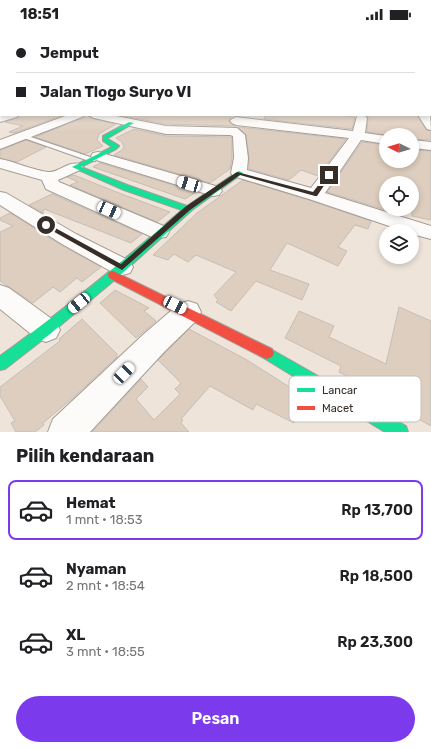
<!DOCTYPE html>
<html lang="id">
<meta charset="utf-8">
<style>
:root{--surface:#fff;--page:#f6f6f6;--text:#202124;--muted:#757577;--line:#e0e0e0;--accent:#7c3aed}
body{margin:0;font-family:Rubik,sans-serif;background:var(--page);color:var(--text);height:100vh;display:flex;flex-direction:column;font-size:15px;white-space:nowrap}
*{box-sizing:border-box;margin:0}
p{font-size:13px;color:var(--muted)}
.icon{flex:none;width:22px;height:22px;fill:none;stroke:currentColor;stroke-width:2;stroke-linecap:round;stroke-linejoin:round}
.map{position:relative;height:404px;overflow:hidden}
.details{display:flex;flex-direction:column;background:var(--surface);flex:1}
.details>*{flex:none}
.top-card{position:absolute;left:0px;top:0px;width:431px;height:88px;box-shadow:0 2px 6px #0003;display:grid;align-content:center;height:88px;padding:0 16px;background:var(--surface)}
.needle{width:26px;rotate:275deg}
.fabs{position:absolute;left:379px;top:100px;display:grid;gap:8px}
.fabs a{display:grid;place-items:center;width:40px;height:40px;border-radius:50%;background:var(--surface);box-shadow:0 2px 6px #0003;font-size:20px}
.end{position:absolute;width:18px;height:18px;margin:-9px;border:5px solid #352d26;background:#fff;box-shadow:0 0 0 2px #fff}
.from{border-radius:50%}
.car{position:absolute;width:12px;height:24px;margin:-12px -6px;border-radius:5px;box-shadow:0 0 3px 1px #0007;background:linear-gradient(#fff 24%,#345 0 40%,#fff 0 76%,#345 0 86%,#fff 0)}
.top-card b{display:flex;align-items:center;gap:14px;height:38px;font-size:15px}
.top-card b+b{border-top:1px solid var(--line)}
.top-card i{width:10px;height:10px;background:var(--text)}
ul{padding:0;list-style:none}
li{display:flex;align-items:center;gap:12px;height:60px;margin:0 8px 6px;padding:0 8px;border:2px solid transparent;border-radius:8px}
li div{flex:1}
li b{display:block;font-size:15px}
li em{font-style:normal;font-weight:600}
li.selected{border-color:var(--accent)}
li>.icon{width:36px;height:36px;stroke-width:1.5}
h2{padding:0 16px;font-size:18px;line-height:48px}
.button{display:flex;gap:8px;margin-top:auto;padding:8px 16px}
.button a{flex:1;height:46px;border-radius:24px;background:var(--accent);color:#fff;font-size:16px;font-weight:600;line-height:46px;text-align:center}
.status{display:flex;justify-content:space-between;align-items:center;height:28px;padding:0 20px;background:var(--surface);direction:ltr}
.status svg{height:11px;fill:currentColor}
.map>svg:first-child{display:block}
.building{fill:#decebf;stroke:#c6beb6}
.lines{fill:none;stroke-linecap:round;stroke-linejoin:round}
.lane-casing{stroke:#a49c95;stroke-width:2}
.street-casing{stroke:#a49c95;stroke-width:2}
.fast-casing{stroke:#a49c95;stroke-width:2}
.jam-casing{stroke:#a49c95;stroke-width:2}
.lane{fill:#fdfbf9;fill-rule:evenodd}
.street{fill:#fdfbf9;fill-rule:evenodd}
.fast{fill:#16e098;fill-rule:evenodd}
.jam{fill:#f24e42;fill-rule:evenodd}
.route{fill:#352d26}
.key{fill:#fff;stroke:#c2c0be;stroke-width:1}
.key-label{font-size:11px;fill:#352d26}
</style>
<div class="status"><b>18:51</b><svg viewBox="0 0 49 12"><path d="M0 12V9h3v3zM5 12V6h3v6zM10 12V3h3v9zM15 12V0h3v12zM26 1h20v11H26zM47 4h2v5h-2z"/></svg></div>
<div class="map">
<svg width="431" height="404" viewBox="0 0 431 404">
<rect width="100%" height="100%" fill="#efe4da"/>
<path class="building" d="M20,87H64L14,105L9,104L23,98L5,94L17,90Z
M86,87L94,91L116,96L99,106L97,112L103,118L85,126L35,109L83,90Z
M119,87H231L229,94L236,98L166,96Z
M265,87H340L355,89L352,101L264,91Z
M366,87H417L426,102L431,103V112L412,111V107H387L367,104L368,90Z
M238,99L346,111L318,148L301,142L289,152L249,141V130L246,107Z
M134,101L166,108L232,109V130L230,141L210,155L114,127L122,122L124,119L122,114L116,110Z
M26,112L46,119L17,134L0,130V122Z
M362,114L386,117V133H412V122L431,123V192L412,188V155H386V182L327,164Z
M100,135L196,164L185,171L93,139Z
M74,147L119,165L170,184L157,194L70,157L78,154L67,149Z
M243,152L309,172L371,193L368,201L355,197L338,219L347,223L338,238L287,215L270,242L309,256L302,272L256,253L231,283L216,274L218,272L214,267L236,244L196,227L188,234L174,226L168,232L153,227L197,185Z
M52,166L142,206L131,215L44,181L43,185L29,177Z
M10,185L61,217L101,239L82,254L77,250L60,264L53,259L33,275L0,253V204L13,198L0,192V190Z
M115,262L149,280L144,283L156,293L136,310L100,275Z
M399,279L431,293V398L377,368L378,364L339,344L341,338L285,310L299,283L334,298L329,309L386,336Z
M82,291L117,326V329L75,368L43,395L44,397L35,404H16L11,395L15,393L0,368V359L60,313L59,311Z
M189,301L247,332L302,367L294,395L256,376L253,382L210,358L181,391L183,392L181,395L189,404H92L141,351L148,359L136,371L154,392L180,366L175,361L181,355L158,332Z"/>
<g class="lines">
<defs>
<path id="lane" d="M21,107H25L96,131L95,133H89L21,109Z"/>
<path id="street" d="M0,65H1V71H0Z
M0,87H19L17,89L0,94Z
M68,87H84L82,89L0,121V112Z
M88,87H111L166,98L237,100L245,107L248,130L247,142L311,160L349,110L236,97L232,95L230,93L232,91L236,89L353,103L357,88H365L367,90L365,105L386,108V116L361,112L325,165L431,198V211L412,206V203H404L309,171L233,148L231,145L234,130L233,108L230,107L166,106L94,90Z
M418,87H430L431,102L427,101Z
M412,112L431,114V122L412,120Z
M98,124L219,159L222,163L219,167L213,168L93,131L91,128L93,125Z
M0,131C16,134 32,142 48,144C59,145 67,133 80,136L83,139L80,142L58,152L59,154L166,199L169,204L166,209L159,210L152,209L46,161L42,152L0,140Z
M0,164L6,165L76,206L130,233L133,239L130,245L122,247L114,245L62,216L0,177Z
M0,257L9,260L56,294L60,302L56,310L46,314L36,310L0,281Z
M188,273L197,276L201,284L197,292L165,323L90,404H48L53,391L145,305L179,276Z"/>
<path id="fast" d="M129,94L134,95L108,110V111L118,117L119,118L116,121L81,139L130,158L187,178L237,144L239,143L243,145L192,182L117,250L50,306L5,341L0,342V328C63,283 123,233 182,182L124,162L72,139L112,119L103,113V108Z
M267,319L406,398L408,404H385L262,329L260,325L262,321Z"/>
<path id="jam" d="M113,243L272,321L274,325L272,329L267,331L262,329L109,250L108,247L109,244Z"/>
</defs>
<use href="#lane" class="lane-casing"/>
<use href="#street" class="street-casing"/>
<use href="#fast" class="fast-casing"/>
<use href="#jam" class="jam-casing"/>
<use href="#lane" class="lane"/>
<use href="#street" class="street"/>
<use href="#fast" class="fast"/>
<use href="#jam" class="jam"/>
</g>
<linearGradient id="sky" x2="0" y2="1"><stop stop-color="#92b2e8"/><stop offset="0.46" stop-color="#f8f3ee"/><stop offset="1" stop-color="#f8f3ee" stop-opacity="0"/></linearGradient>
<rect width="431" height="104" fill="url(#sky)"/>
<path class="route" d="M237,144L313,164L327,146L331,147L317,168H315L240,147L190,182L122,242L42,197L48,196L121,236L185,179Z"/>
<rect x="289" y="348" width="132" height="46" rx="6" class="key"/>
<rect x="297" y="360" width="18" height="4" fill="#16e098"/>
<rect x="297" y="378" width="18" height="4" fill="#f24e42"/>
<g class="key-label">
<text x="322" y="366">Lancar</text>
<text x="322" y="384">Macet</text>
</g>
</svg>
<div class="fabs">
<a><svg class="needle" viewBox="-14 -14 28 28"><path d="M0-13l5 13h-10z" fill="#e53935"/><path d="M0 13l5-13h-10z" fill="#757577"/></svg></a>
<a><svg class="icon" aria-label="locate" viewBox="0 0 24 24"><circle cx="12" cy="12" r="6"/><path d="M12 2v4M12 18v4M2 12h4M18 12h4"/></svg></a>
<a><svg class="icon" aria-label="layers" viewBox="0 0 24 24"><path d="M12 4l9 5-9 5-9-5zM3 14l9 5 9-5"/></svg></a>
</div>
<i class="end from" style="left:46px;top:197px"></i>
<i class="end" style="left:329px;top:147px"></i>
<i class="car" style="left:189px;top:156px;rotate:287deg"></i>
<i class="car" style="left:109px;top:182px;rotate:114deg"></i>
<i class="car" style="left:79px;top:275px;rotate:231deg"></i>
<i class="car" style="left:175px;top:277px;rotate:116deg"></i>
<i class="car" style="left:124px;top:345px;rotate:44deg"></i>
<div class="top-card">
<b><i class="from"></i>Jemput</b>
<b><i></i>Jalan Tlogo Suryo VI</b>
</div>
</div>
<section class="details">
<h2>Pilih kendaraan</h2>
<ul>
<li class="selected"><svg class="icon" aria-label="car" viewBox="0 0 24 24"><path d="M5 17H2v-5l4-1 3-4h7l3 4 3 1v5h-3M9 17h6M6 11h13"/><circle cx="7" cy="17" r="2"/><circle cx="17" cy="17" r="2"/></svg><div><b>Hemat</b><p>1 mnt · 18:53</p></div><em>Rp 13,700</em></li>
<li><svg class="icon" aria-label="car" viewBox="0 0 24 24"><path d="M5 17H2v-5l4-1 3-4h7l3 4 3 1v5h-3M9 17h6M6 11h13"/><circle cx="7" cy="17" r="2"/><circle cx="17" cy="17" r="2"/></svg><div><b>Nyaman</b><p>2 mnt · 18:54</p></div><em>Rp 18,500</em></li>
<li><svg class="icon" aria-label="car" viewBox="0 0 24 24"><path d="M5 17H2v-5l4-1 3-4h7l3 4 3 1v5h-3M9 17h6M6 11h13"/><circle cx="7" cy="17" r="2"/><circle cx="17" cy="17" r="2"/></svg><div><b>XL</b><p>3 mnt · 18:55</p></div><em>Rp 23,300</em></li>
</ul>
<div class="button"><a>Pesan</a></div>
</section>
